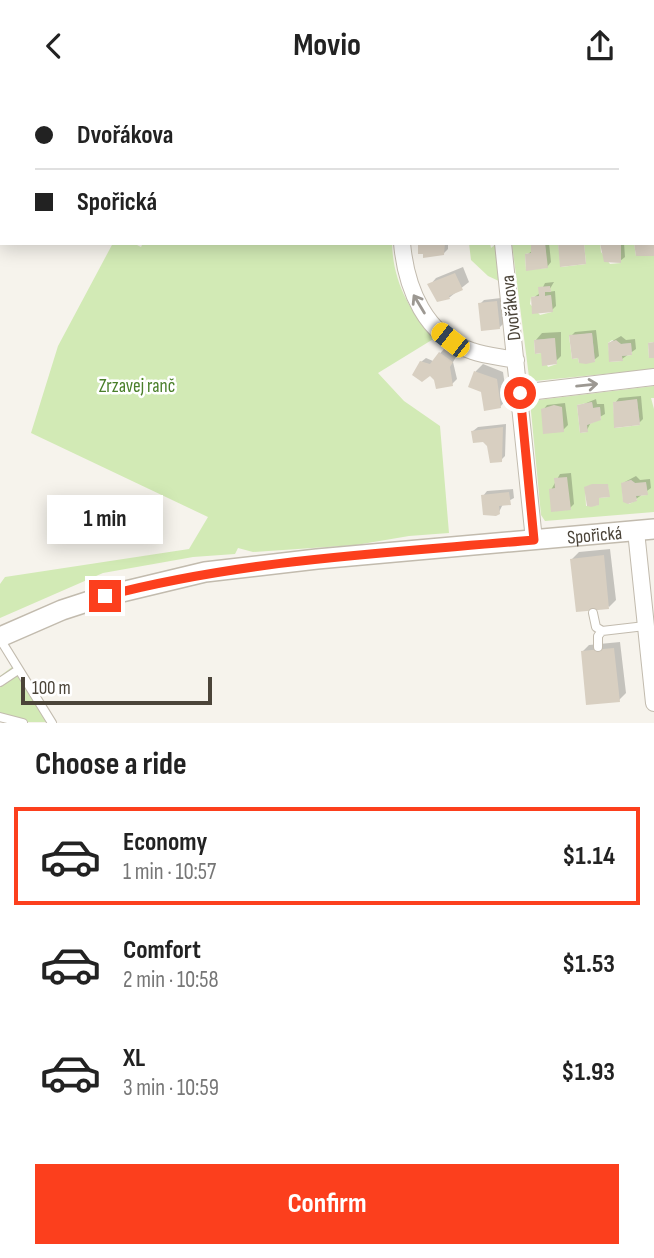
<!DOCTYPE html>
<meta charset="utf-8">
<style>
:root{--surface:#fff;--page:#f2f2f2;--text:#222;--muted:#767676;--line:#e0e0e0;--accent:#fc3f1d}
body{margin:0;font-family:"Sofia Sans Condensed",sans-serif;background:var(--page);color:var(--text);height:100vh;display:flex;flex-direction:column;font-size:26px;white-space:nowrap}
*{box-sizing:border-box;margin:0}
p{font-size:23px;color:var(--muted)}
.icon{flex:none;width:38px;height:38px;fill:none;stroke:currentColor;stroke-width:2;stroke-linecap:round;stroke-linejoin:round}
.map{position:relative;height:632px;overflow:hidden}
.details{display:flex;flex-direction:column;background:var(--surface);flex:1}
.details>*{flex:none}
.top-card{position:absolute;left:0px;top:0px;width:654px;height:154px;box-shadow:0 4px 18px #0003;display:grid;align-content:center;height:154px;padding:0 35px;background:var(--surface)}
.scale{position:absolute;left:21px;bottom:18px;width:191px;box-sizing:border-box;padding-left:7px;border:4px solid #4b4439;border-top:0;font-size:19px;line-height:24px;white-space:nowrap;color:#4b4439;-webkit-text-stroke:5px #fff;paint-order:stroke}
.end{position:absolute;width:32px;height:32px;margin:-16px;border:9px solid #fc3f1d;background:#fff;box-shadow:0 0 0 4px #fff}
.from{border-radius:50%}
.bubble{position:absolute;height:49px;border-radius:0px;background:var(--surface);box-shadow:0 4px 18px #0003;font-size:23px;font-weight:700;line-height:49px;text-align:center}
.car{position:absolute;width:21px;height:42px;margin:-21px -10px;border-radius:9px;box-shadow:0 0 5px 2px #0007;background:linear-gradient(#f5c518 24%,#345 0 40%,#f5c518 0 76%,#345 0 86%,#f5c518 0)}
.top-card b{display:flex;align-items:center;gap:24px;height:66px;font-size:26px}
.top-card b+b{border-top:2px solid var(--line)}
.top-card i{width:18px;height:18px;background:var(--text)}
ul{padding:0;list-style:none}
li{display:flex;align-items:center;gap:21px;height:98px;margin:0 14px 10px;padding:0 21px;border:4px solid transparent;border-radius:0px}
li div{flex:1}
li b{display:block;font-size:26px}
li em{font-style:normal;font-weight:700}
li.active{border-color:var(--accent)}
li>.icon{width:63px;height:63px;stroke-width:1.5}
h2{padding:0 35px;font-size:32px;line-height:84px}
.cta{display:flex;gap:14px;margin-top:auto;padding:14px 35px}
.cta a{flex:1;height:80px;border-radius:0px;background:var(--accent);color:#fff;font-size:28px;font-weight:700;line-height:80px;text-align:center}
header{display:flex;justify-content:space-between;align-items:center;height:91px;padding:0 35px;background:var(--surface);font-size:32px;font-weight:700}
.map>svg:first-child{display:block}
.green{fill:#d2eab5;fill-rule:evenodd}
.shadow{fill:#0003}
.building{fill:#d8cfc1}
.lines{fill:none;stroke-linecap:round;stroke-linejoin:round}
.service-casing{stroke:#c2bbae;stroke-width:10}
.minor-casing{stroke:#c2bbae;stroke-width:18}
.tertiary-casing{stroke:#c2bbae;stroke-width:22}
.service{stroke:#fff;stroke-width:8}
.minor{stroke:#fff;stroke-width:16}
.tertiary{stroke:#fff;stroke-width:19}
.oneway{stroke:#9c9892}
.route{stroke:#fc3f1d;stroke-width:9}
.labels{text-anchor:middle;stroke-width:5;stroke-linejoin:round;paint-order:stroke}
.street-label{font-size:19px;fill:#4b4439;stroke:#fff}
.park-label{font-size:19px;fill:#4a7f2a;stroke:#fff}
</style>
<header><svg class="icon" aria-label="back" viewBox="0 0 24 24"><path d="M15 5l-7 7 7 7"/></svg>Movio<svg class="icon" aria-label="share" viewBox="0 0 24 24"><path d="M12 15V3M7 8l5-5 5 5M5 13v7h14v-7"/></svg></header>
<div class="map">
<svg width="654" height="632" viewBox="0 0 654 632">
<rect width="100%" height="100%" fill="#f6f3ec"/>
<path class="green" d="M496,0H654V112L653,2Z
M113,152H133L141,156L143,152H392C393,190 409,221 435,247L378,282L404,310L440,335L449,442L409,445L356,454L253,461L238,457L235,463L193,466L103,482L0,527V493L5,486L189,458L208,426L31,342L58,255Z
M469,152H490L491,157L497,152L501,191L488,185L471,169Z
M541,152L531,153V162L525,163L526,179L547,177L545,152H558L561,176L586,173L584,152H600L601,161L610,173L621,172V152H634L636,165H654V251L648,252L649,267H654V278L535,290L529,286L512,153ZM539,196L550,201H545V205L551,204L552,221L540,224L530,213L531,206L539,205ZM592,242L595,270L579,272L578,267L572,268L569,245ZM554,247L557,273L548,276L541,262L535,263L534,249ZM612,249L621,253L631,252L632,264L622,265V270L610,271L608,252Z
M654,295V307H651L654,318V421L545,430L541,424L530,310ZM637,309L640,334L615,337L613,311ZM592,311L593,317L600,316L601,328L587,334V341L580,342L577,314ZM631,389L635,392H646L647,404L636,405L637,409L629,413L623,410L622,392ZM608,394L609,406L599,407V414L586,415L585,396Z
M12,576L48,631H0V585Z"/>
<path class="shadow" d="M447,0H476V2H445Z
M554,0H573V2H552Z
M631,0H647L648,2H629Z
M420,152H448V158L443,163Z
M534,152H549L551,171L547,176L527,164L533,159Z
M602,152H624L625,166L620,170Z
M463,176L469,191L450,206L437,209L430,194L436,187Z
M554,191L548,201L555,200L556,215L552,219L533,207L540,202L545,192Z
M501,207L504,232L499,237L480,213L484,209Z
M596,239L599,265L594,269L580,266L571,245L575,241Z
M561,241V265L554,272L535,250L542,242Z
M621,245L626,249L635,248L636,258L622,268L609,252Z
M444,258L456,266L453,271L457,288L452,293L436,288L421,271L426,267L433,270Z
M483,273L503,281L507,308L500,316L483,299L470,295L476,280Z
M641,305L643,328L639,332L615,312L619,307Z
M596,308L597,313H604L605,323L591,331L587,339L579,315Z
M565,312L568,334L563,339L543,319L547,314Z
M506,333L505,365L501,369L473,340L478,336Z
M571,382L574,413L570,417L551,399L560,383Z
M636,385L640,389L650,388L651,397L636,408L623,392Z
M513,398L514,407L503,413L499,421L483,405L487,400Z
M610,458L616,509L609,516L572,468L579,461Z
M620,551L626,602L619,609L582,561L589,554Z"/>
<path class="building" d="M418,152H445L444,164L423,167V163H418Z
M545,152L548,177L526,180L525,163L531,162V153Z
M558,152H584L586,173L560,176Z
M600,152H621V172L604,171Z
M634,152H654V165H636Z
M455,182L463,199L449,205L450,208L437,211L427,193Z
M550,195L551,201H545V205L551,204L553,221L532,223L531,206L539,205L538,196Z
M497,210L500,238L481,240L478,212Z
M592,242L595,271L586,273L579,272L578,267L572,268L569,244Z
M555,247L557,273L542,275L541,262L535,263L534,249Z
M616,249L621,253L631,252L632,264L622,265L623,270L609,271L608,252Z
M654,251V267H649L648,252Z
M439,261L453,271L450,276L453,295L436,298L434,289L430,285L422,291L412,284L420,270L430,273Z
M474,280L497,288L501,317L484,320L481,301L468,296Z
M637,308L640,334L614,337L613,311Z
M592,311L593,317L600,316L601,329L587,334L588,341L580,342L577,314Z
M554,314L562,316L564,341L543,343L541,318Z
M503,336L502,371L490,372L487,355L483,351L473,352L471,340Z
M567,386L571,419L551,421L549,398L555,397L554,387Z
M631,389L635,392L646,391L648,404L636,405L637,410L628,413L623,411L621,392Z
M592,393H608L610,406L599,407V414L591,416L587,415L584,396Z
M509,401L511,414L499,415L500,423L496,425L483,424L481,404Z
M604,464L609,518L576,521L570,468Z
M614,557L620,611L586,614L581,560Z"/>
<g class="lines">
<defs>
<path id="service" d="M593,522L596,536L602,540L645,535
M0,548L52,632
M598,556V545L602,540
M0,591L18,579
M0,626L23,632"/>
<path id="minor" d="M490,0V2
M653,118L654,117
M402,152C406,197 425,245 472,260C486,265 502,266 516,269
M503,152L534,449
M520,302L654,286
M636,440L654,612"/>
<g id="tertiary">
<path id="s1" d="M0,546L62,519L105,505L205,481L317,468L654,438"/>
</g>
</defs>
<use href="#service" class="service-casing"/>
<use href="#minor" class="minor-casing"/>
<use href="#tertiary" class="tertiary-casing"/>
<use href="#service" class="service"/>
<use href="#minor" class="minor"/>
<use href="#tertiary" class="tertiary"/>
</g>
<defs><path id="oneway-shaft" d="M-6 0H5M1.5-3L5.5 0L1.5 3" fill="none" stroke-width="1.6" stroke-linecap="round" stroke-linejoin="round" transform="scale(1.75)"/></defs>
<g class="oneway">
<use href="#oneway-shaft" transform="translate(419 213) rotate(-121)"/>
<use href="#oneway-shaft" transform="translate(587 294) rotate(-6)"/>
</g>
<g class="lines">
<path class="route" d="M105,505C245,468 390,462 534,449L520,302"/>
</g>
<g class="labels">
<g class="street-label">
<text transform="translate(510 217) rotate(-96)" y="7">Dvořákova</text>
<text dy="7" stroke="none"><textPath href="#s1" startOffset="607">Spořická</textPath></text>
</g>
<g class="park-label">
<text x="137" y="301">Zrzavej ranč</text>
</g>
</g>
</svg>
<div class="scale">100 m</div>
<i class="end from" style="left:520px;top:302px"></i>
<i class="end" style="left:105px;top:505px"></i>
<div class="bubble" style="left:47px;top:404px;width:116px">1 min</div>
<i class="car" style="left:450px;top:249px;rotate:308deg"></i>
<div class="top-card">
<b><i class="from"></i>Dvořákova</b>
<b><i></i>Spořická</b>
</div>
</div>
<section class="details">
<h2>Choose a ride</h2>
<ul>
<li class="active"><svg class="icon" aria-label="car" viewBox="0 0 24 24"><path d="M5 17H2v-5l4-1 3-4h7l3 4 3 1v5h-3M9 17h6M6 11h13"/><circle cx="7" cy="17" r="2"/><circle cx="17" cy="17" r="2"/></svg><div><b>Economy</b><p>1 min · 10:57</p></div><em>$1.14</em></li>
<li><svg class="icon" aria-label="car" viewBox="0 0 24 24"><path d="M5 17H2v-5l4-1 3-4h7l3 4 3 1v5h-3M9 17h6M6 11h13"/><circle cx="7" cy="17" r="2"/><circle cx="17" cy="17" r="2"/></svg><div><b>Comfort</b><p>2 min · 10:58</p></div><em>$1.53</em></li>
<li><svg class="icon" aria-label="car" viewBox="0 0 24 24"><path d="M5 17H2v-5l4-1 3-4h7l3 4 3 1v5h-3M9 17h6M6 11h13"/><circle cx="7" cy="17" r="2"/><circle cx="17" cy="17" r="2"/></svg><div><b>XL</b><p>3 min · 10:59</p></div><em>$1.93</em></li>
</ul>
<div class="cta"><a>Confirm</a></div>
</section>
